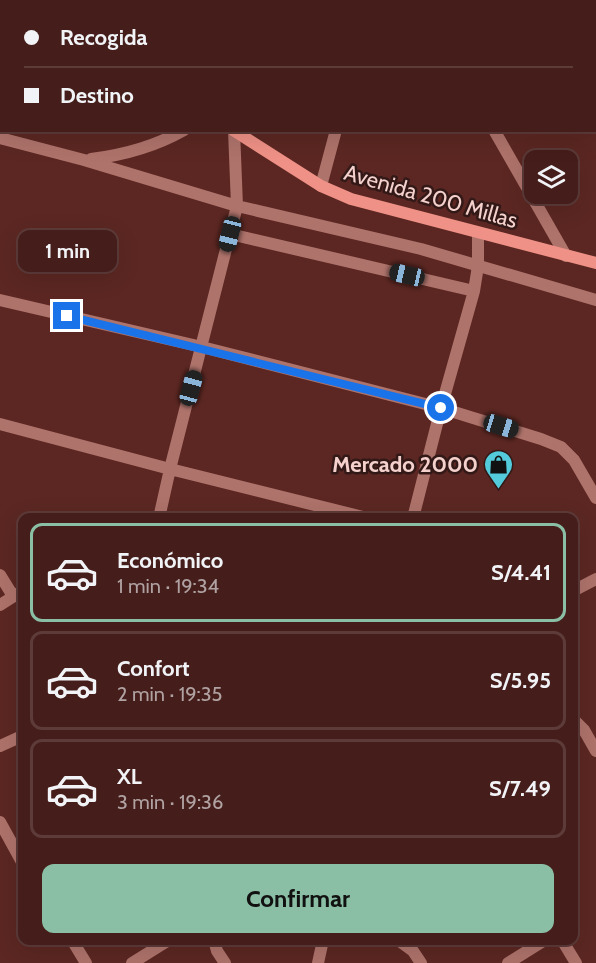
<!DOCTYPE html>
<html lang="es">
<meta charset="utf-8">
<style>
:root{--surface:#451d1a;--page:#4c2623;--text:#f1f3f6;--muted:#b0a2a2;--line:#5d3b39;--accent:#8abfa5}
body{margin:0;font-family:Cabin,sans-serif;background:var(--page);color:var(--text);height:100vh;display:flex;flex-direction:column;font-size:22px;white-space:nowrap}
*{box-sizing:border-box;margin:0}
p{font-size:20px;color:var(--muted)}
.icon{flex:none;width:33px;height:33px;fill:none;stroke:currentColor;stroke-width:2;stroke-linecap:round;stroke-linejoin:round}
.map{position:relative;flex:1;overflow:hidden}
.panel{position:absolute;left:18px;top:513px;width:560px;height:432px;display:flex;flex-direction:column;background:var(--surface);border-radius:12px;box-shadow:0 6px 24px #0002,0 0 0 2px var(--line)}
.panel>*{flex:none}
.hud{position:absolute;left:0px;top:0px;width:597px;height:132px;box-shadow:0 6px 24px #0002,0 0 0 2px var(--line);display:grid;align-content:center;height:132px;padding:0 24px;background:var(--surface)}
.controls{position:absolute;left:524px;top:150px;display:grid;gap:12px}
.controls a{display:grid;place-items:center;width:54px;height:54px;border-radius:12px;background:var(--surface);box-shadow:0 6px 24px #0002,0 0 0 2px var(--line);font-size:30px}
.end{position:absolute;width:27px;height:27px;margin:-14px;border:8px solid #1a73e8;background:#fff;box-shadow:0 0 0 3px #fff}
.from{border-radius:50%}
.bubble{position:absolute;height:42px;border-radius:12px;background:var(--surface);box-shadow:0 6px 24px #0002,0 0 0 2px var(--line);font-size:20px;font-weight:700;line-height:42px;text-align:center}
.car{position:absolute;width:18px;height:36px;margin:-18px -9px;border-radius:8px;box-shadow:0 0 4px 2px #0007;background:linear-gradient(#222 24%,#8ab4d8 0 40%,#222 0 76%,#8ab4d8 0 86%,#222 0)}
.hud b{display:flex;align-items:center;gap:21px;height:57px;font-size:22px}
.hud b+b{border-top:2px solid var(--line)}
.hud i{width:15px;height:15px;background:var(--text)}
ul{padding:10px 0 0;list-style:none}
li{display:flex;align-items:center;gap:18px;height:99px;margin:0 12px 9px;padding:0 12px;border:3px solid var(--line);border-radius:12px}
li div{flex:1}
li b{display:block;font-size:22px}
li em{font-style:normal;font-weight:700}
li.on{border-color:var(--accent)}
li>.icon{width:54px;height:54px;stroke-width:1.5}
.cta{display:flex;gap:12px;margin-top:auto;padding:12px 24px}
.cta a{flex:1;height:69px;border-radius:12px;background:var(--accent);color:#111;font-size:24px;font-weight:700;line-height:69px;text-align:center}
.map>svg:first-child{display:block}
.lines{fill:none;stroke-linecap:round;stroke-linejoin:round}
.minor{stroke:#ae736b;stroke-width:12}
.tertiary{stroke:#ae736b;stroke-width:12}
.secondary{stroke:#ef9186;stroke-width:12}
.route{stroke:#1a73e8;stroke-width:8}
.labels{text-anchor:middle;stroke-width:5;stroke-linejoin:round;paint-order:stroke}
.street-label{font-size:22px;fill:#f4d1cc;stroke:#321917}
.poi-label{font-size:22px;font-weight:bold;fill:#f4d1cc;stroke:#321917;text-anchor:end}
</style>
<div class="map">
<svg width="596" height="963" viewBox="0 0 596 963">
<rect width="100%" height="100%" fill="#5c2722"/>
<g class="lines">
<path class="minor" d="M419,0L420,2
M565,0V2
M65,2L66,0
M164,2V0
M265,2L266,0
M371,2V0
M596,57V58
M494,130L566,256
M0,138L84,160L237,206L421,249L596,300
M91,159C124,155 154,147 184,130
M321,186L336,130
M230,234L474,291
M0,300L202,347L441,408L541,439L561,447L574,460L596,498
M0,424L170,469L367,518
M159,518L170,469L237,206L234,130
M413,518L441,408L474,291L478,266V233
M0,575L13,596
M573,591L596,579
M0,605L22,591
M573,719L584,730L596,751
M0,746L22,736
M214,940L217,951L225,963
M398,940L413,951L421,963
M562,940L576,963
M132,963L169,940
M318,963L323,940
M508,963L545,940"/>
<path class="tertiary" d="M0,822L22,862
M72,940L86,963"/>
<path class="secondary" d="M0,58H2
M233,130L321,186L351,199L596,263"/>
</g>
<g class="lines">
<path class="route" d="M67,316L441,408"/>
</g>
<defs>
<symbol id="shop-pin" viewBox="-11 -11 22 30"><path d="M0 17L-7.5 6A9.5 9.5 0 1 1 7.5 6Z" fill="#53cbdb" stroke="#321917"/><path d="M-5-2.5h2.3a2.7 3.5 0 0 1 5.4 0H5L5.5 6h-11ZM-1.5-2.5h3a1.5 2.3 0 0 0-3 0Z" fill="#111"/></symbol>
</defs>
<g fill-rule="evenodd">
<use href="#shop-pin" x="482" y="448" width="33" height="45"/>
</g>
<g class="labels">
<g class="street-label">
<text transform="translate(431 196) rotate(16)" y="8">Avenida 200 Millas</text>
</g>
<g class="poi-label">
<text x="478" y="472">Mercado 2000</text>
</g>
</g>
</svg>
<div class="controls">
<a><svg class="icon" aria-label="layers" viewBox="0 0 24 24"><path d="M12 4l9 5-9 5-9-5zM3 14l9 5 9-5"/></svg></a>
</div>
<i class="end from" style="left:441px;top:408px"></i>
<i class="end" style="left:67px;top:316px"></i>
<div class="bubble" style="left:18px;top:230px;width:99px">1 min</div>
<i class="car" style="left:230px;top:234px;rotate:194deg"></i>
<i class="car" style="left:407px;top:275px;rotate:283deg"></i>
<i class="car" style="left:191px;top:388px;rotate:15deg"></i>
<i class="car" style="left:501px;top:426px;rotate:107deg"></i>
<div class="hud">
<b><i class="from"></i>Recogida</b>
<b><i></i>Destino</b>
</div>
<section class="panel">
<ul>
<li class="on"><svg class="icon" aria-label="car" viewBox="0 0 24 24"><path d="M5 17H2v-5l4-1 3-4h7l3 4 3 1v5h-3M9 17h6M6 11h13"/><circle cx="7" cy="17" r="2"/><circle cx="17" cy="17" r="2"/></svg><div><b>Económico</b><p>1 min · 19:34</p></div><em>S/4.41</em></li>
<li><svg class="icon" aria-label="car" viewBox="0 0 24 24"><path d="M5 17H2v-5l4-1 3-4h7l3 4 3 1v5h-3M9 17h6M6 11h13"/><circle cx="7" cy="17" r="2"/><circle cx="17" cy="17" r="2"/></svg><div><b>Confort</b><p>2 min · 19:35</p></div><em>S/5.95</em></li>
<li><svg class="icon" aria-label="car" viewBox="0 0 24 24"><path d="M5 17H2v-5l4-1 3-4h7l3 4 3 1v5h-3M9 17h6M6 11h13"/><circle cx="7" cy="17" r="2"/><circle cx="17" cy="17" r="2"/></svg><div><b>XL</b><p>3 min · 19:36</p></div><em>S/7.49</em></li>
</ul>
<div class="cta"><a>Confirmar</a></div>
</section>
</div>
